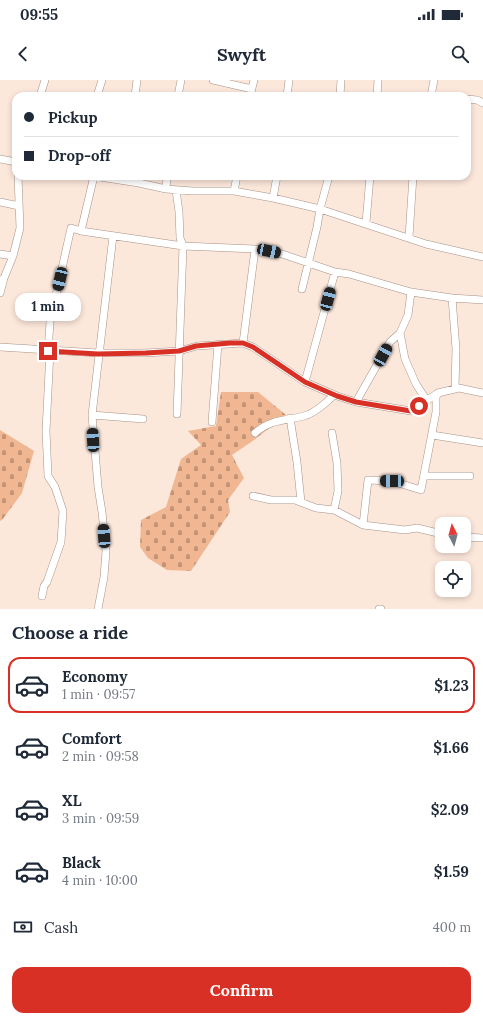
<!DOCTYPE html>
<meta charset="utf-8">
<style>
:root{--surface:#fff;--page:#f6f6f7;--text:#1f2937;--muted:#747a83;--line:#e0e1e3;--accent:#d93025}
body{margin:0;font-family:Lora,serif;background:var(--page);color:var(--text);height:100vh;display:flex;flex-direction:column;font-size:15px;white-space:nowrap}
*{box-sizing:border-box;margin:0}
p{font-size:13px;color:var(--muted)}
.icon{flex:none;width:22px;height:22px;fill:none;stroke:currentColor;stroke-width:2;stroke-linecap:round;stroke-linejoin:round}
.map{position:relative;height:529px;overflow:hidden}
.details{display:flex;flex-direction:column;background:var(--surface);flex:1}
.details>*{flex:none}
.banner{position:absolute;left:12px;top:12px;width:459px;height:88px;border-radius:12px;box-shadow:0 2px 6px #0003;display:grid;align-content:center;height:88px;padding:0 12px;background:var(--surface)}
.needle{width:26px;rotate:354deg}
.fabs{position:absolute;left:435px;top:437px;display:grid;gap:8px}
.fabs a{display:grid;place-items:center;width:36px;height:36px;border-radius:8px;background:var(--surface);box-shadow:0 2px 6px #0003;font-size:20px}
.end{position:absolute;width:18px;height:18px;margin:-9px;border:5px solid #d93025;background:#fff;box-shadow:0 0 0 2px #fff}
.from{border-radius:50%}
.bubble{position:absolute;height:28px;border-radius:12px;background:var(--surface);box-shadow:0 2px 6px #0003;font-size:13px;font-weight:800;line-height:28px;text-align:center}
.car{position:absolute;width:12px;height:24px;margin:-12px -6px;border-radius:5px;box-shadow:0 0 3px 1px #0007;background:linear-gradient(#222 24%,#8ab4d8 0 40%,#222 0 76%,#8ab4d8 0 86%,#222 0)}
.banner b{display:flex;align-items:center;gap:14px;height:38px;font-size:15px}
.banner b+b{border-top:1px solid var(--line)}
.banner i{width:10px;height:10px;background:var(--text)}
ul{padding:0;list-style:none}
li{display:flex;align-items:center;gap:12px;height:56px;margin:0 8px 6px;padding:0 4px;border:2px solid transparent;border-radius:12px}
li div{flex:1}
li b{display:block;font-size:15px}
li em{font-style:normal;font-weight:800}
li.on{border-color:var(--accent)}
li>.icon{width:36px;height:36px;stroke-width:1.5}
h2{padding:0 12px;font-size:18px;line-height:48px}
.pay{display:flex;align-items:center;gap:10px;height:44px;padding:0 12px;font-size:15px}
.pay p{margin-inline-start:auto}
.cta{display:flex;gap:8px;margin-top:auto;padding:8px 12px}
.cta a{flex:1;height:46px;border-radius:12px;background:var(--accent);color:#fff;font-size:16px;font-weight:800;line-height:46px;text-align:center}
.status{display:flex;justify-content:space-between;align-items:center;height:28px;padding:0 20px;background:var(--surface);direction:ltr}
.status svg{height:11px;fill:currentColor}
header{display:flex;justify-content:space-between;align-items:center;height:52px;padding:0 12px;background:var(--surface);font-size:18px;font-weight:800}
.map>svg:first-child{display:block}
.cemetery{fill:url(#cemetery-stones)}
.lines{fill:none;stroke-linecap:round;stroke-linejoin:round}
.street-casing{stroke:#a69287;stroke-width:8}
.street{stroke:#fff;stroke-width:7}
.route{stroke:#d93025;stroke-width:5}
</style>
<div class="status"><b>09:55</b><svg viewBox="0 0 49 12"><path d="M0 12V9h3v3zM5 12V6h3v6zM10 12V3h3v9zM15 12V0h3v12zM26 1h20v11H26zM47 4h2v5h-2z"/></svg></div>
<header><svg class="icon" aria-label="back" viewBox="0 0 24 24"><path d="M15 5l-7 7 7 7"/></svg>Swyft<svg class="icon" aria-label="search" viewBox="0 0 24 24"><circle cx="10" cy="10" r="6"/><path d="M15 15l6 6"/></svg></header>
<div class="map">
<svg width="483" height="529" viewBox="0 0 483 529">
<defs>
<pattern id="cemetery-stones" width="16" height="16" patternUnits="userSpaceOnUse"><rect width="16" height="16" fill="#f1b692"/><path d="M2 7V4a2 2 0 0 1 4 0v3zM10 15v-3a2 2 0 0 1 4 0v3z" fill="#c49477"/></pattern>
</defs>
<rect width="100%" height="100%" fill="#fce7db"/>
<path class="cemetery" d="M221,312H258L286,335L254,360L232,375L244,398L228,420L230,432L191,491L167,490L148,478L140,467L141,440L166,427L181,379L201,365L188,351L216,346Z
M0,350L34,371L22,413L2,440L0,441Z"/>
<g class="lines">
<defs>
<path id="street" d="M213,0L252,9
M40,16L45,0
M97,16L102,0
M135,16L137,0
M178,16L181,0
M250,16L254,0
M287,16L289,0
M340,16L341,0
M377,16L378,0
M431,16L434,0
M467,19L477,20L483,23
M0,79L16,82
M93,96L139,103L166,109L193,111H234L273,118L320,129L426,164L483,177
M94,96L81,151L183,166L255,169L282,174L335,192L349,194L411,212L452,218L483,220
M166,109L167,96
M176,110L179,132L180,158L183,166L177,334
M234,111L237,96
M273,118L277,96
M0,122L19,126
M366,143L370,96
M409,157L413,96
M0,174L13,176
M0,201L4,198L13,176L20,148L18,96
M302,209L317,147L320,129L329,96
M0,213L4,198
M452,218L456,269L455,309
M400,253L405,279L416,304L427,321
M243,263L255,169
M0,267L98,273H145L179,271L197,266L243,263L253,267L305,302L337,316L356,322L411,331L438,313L459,308L483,313
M48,271L50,242L71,148L81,151
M305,302L335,192
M356,322L390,262L400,253L408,235L411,212
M92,335L143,339
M290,338L297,382L301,422
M212,342L218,264
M255,353C271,339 285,341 304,336C315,333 326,323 334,315
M332,353L337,383L338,411L334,430
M432,355L483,363
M424,396H470
M253,416L271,420H295L316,428L334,430L363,445L405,450L417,448L442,454
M363,445L368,400L392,401L421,410L436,332V317L438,313
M464,457L483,458
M42,516L44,506L47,502L61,462L63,431L55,407L48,396L46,351L50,271
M98,529L104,497L106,471L102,432L98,407L92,335L113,156
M379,529H381"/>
</defs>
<use href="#street" class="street-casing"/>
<use href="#street" class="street"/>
</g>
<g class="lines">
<path class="route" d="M48,271L98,274L146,273L179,271L196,266L230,263H243L253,267L305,302L337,316L356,322L411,331L419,326"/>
</g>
</svg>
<div class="fabs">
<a><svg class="needle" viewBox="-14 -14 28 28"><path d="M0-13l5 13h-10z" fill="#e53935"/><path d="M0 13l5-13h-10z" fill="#747a83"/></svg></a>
<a><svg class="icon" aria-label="locate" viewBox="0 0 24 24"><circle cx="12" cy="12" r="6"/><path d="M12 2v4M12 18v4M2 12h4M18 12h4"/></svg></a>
</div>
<i class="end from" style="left:419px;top:326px"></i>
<i class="end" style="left:48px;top:271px"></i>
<div class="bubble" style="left:15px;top:213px;width:66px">1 min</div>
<i class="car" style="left:269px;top:171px;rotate:102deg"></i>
<i class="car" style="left:60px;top:199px;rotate:193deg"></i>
<i class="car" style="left:328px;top:219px;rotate:15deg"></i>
<i class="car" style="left:383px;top:275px;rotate:29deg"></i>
<i class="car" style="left:93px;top:360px;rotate:357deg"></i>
<i class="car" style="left:392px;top:401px;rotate:271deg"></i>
<i class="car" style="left:104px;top:456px;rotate:356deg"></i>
<div class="banner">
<b><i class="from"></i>Pickup</b>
<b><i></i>Drop-off</b>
</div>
</div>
<section class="details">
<h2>Choose a ride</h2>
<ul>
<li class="on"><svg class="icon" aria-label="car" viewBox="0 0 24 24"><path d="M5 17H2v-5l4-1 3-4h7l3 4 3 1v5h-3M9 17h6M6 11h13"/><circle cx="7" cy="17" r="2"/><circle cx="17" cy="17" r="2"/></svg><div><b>Economy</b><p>1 min · 09:57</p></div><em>$1.23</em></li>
<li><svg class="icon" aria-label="car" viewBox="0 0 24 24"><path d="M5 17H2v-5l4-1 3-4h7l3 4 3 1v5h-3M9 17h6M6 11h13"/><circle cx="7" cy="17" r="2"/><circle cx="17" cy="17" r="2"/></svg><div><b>Comfort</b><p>2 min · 09:58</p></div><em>$1.66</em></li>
<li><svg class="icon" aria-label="car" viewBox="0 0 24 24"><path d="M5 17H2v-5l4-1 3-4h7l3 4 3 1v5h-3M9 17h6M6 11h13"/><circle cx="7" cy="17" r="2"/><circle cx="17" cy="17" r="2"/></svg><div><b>XL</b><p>3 min · 09:59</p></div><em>$2.09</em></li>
<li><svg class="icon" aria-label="car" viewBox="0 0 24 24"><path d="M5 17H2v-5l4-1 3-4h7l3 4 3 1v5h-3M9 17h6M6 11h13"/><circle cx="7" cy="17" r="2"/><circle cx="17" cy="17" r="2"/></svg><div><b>Black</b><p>4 min · 10:00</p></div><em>$1.59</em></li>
</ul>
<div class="pay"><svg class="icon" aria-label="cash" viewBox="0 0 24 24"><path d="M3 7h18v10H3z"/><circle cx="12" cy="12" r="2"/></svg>Cash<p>400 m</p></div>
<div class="cta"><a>Confirm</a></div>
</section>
